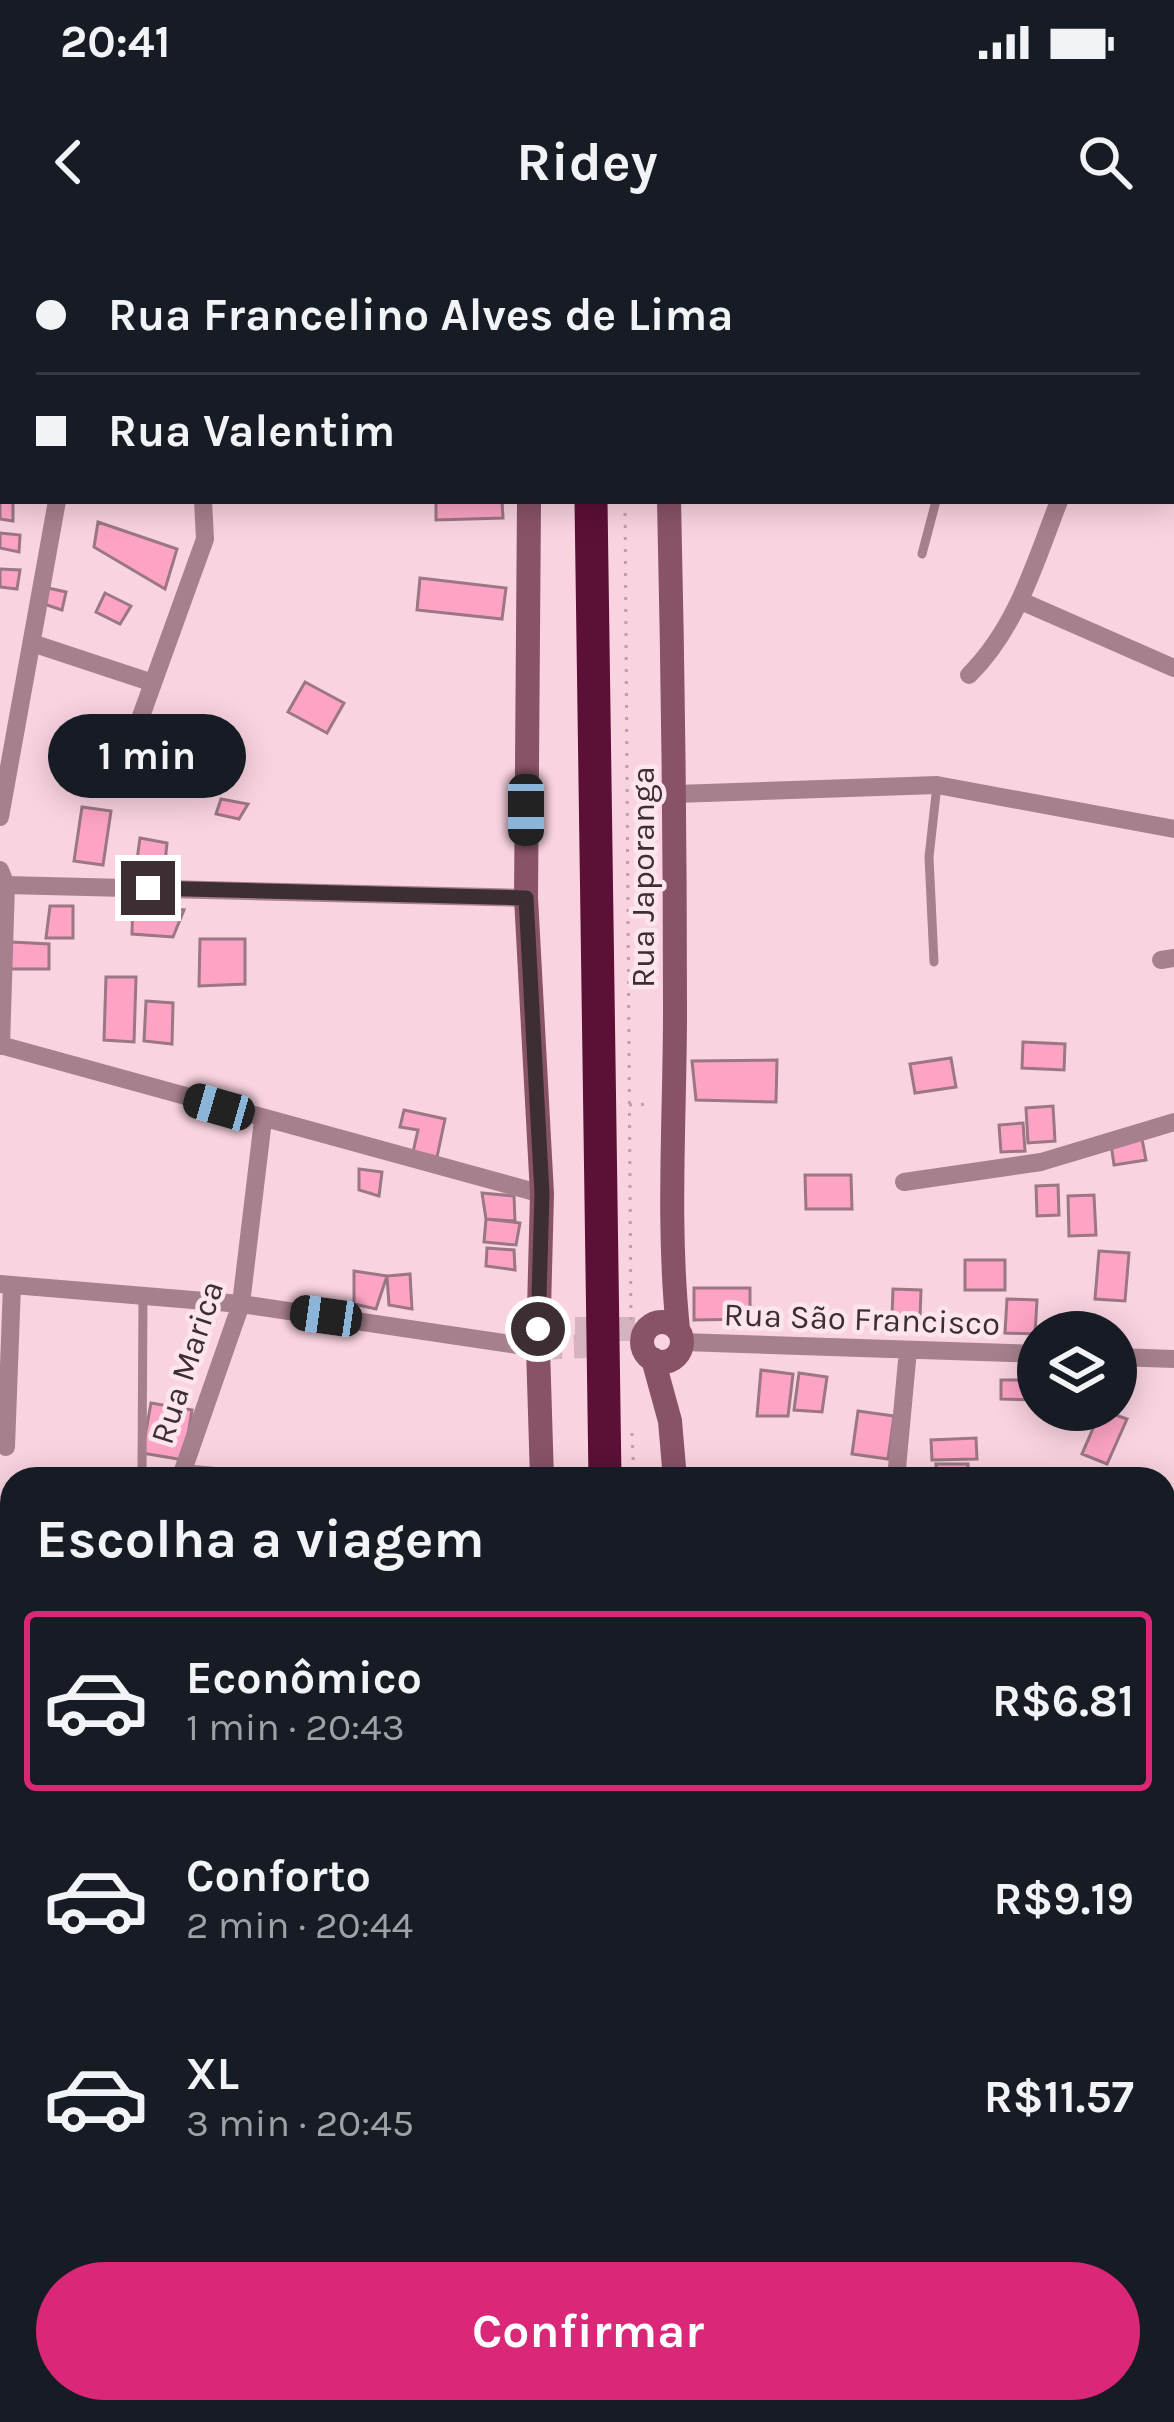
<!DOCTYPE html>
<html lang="pt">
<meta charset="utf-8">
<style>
:root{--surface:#171b24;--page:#242831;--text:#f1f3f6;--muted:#9ea1a6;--line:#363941;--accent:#db2777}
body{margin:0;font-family:Karla,sans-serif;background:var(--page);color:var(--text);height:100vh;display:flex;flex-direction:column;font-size:45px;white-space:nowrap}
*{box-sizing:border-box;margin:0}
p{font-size:39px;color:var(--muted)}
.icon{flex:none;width:66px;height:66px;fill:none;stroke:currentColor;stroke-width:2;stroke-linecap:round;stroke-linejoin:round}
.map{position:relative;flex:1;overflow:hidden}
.drawer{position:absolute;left:0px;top:1227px;width:1176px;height:957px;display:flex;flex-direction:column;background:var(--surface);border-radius:36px 36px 0 0;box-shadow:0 6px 30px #0003}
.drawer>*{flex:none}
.hud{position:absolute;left:0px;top:0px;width:1176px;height:264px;box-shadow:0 6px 30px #0003;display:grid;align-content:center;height:264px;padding:0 36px;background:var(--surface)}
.fabs{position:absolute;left:1017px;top:1071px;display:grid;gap:24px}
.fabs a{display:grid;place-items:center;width:120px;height:120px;border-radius:50%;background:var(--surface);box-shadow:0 6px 30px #0003;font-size:60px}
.end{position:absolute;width:54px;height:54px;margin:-27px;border:15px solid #3d2e34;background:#fff;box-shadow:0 0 0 6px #fff}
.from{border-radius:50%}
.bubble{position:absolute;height:84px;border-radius:42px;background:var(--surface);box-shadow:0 6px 30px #0003;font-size:39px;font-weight:700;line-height:84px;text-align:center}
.car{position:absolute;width:36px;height:72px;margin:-36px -18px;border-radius:15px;box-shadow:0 0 9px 3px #0007;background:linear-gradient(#222 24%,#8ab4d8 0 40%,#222 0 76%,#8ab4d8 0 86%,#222 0)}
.hud b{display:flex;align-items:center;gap:42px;height:114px;font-size:45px}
.hud b+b{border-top:3px solid var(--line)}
.hud i{width:30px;height:30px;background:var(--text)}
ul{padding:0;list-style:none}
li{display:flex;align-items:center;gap:36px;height:180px;margin:0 24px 18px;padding:0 12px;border:6px solid transparent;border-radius:12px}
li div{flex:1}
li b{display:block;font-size:45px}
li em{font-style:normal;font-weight:700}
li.active{border-color:var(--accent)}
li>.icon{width:108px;height:108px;stroke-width:1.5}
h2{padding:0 36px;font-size:54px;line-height:144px}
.button{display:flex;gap:24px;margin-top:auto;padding:24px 36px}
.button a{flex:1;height:138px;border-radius:72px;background:var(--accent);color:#fff;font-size:48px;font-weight:700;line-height:138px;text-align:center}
.status{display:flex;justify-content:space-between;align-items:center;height:84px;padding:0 60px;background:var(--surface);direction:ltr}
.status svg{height:33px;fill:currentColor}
header{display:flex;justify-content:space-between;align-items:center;height:156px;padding:0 36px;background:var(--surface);font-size:54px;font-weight:700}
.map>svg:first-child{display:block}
.building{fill:#fda4c6;stroke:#9a7783;stroke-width:3}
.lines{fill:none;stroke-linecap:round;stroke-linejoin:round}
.secondary-tunnel{stroke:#d4b2be;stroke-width:24;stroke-dasharray:24 12;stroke-linecap:butt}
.path{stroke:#bf9fab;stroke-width:3;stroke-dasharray:3 9;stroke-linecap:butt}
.lane{stroke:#a7808e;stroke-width:9}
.street{stroke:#a7808e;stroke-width:18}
.secondary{stroke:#895367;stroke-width:24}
.highway{stroke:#5c1036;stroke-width:33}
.route{stroke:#3d2e34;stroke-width:15}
.labels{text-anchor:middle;stroke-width:9;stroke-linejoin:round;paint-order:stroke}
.street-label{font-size:33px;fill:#3d2e34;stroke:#fde5ed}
</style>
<div class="status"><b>20:41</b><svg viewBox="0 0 49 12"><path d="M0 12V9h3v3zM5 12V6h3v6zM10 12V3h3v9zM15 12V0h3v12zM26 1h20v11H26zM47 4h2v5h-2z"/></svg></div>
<header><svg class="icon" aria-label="back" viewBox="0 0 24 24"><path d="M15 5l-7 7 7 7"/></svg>Ridey<svg class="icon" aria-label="search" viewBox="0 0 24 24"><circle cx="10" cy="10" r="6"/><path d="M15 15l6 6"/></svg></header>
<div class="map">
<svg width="1174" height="2182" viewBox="0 0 1174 2182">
<rect width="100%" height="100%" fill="#fad3e1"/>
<path class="building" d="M0,260L13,263V281L0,279Z
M436,261H502L503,278L436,280Z
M98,282L177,309L165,349L94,307Z
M0,293L20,295L19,312L0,308Z
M0,329L20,330L17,349L0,347Z
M420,338L506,348L502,379L417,370Z
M48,348L66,352L62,370L44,364Z
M105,353L131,366L120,384L96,372Z
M305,442L344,463L327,493L288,472Z
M221,559L248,564L239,579L216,574Z
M82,567L111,571L103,625L74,621Z
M140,598L167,603L164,633L136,627Z
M133,653L159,655L158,663H148V668L184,670L173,697L132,694Z
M50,666H73V698H46Z
M200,699H245V744L199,746Z
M11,702L49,704V729H10Z
M106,737H136L134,802L104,800Z
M146,761L173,763L172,804L144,801Z
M1023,802L1065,804L1064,830L1022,828Z
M951,818L956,847L915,853L910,824Z
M777,820L776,862L696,860L692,821Z
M1053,866L1055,901L1028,903L1026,868Z
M404,870L445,879L437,917L413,912L418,890L400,887Z
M1023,883L1025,911L1001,912L999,885Z
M1142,899L1146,920L1114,925L1111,904Z
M359,929L382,932L379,956L359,950Z
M805,935H851L852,969H806Z
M1058,945L1059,975L1037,976L1036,946Z
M482,953L514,956L515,981L486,979Z
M1094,955L1096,995L1069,996L1068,956Z
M486,979L520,983L516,1005L484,1002Z
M487,1008L514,1010L515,1030L486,1026Z
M1099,1011L1129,1013L1125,1061L1095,1059Z
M965,1020H1005V1050H965Z
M354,1031L387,1036L376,1069L354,1064Z
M410,1034L412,1069L389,1065L387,1036Z
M694,1048H750V1079L694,1080Z
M893,1049L921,1050L920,1078L892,1077Z
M1007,1059L1037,1060L1035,1094L1005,1093Z
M761,1130L793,1134L788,1176H757Z
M799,1133L827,1137L822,1172L794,1170Z
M1001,1140H1038V1160L1001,1159Z
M151,1163L192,1170L184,1220L142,1213Z
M1101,1170L1127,1179L1107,1224L1082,1214Z
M858,1171L894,1176L888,1219L852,1214Z
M976,1198L977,1219L932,1220L931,1200Z
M936,1224H968V1239H937Z
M0,1414L12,1416V1452L2,1450L0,1456Z
M9,1485L12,1486V1521L0,1520V1488L8,1489Z
M0,1565L12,1566V1599L0,1598Z
M5,1659H12V1694L3,1693Z
M0,1761H9L7,1806L0,1805Z
M0,1910H12V1962H0Z
M0,2000H12V2044L0,2045Z
M0,2046L12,2047V2073L0,2074Z"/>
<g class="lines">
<path class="secondary-tunnel" d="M539,1089H647
M538,1108L614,1105"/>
<path class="path" d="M623,0V3
M625,261L631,1081
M629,865L649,864
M632,1193L634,1239"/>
<path class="lane" d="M0,160L3,162
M922,314L936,261
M934,722L929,617L937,545
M142,1231L143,1055"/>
<path class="street" d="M142,0L143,3
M379,0L380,3
M1091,0V3
M0,22L3,23
M1173,37H1174
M1173,246H1174
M1021,361L1174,428
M32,403L153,443
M969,435C1017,387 1035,323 1059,261
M118,540L205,299L203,261
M676,554L937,545L1174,589
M0,577L57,261
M0,630L6,645L1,806
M6,645L526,658
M1161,720L1174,718
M0,805L542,954
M904,942L1041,922L1174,882
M0,1044L241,1064L538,1108
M683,1102L1038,1114
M1116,1117L1174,1119
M6,1207L12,1045
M182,1233L249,1239
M180,1239L241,1064L263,880
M896,1239L908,1110
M1166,1274L1169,1546
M0,1313L12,1318
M0,1460L12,1462
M0,1619H12
M0,1816H12
M0,1907H12
M1164,2060L1174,2096
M1164,2111L1174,2113
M140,2182L163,2172
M823,2182V2172
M950,2182L952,2172
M1166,2182L1174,2140"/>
<path class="secondary" d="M664,0V3
M531,3V0
M529,261L526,658L542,954L538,1108L542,1239
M669,261C673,431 675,601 675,771C675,877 667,983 678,1089
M642 1102a20 20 0 1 1 40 0a20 20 0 1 1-40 0Z
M653,1119L670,1181L675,1239
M0,2118L12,2117
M683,2172L684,2182"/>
<path class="highway" d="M588,0V3
M591,261L605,1239
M588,2182L591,2172"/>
</g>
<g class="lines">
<path class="route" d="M148,648L526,658L542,954L538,1089"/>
</g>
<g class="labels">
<g class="street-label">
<text transform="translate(642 637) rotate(-90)" y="12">Rua Japoranga</text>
<text transform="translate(862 1078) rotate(2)" y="12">Rua São Francisco</text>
<text transform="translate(186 1122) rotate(-72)" y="12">Rua Marica</text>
</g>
</g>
</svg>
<div class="fabs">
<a><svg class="icon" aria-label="layers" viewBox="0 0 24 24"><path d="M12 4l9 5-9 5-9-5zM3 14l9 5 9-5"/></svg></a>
</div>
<i class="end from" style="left:538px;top:1089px"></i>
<i class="end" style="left:148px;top:648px"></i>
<div class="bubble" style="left:48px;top:474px;width:198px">1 min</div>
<i class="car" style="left:526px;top:570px;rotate:180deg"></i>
<i class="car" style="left:219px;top:867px;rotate:286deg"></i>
<i class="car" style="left:326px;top:1076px;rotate:278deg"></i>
<div class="hud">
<b><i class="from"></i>Rua Francelino Alves de Lima</b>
<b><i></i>Rua Valentim</b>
</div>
<section class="drawer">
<h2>Escolha a viagem</h2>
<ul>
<li class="active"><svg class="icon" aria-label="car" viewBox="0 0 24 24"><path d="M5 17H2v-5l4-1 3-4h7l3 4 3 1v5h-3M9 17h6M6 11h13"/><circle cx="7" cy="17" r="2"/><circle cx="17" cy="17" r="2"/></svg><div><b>Econômico</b><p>1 min · 20:43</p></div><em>R$6.81</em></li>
<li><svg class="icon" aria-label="car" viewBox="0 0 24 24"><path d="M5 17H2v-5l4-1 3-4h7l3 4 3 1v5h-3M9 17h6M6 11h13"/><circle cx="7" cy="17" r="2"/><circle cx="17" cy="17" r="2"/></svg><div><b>Conforto</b><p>2 min · 20:44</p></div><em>R$9.19</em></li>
<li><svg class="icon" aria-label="car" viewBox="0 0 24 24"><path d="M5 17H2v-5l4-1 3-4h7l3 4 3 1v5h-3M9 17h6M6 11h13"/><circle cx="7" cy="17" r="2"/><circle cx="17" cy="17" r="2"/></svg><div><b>XL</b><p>3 min · 20:45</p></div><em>R$11.57</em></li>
</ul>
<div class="button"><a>Confirmar</a></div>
</section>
</div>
